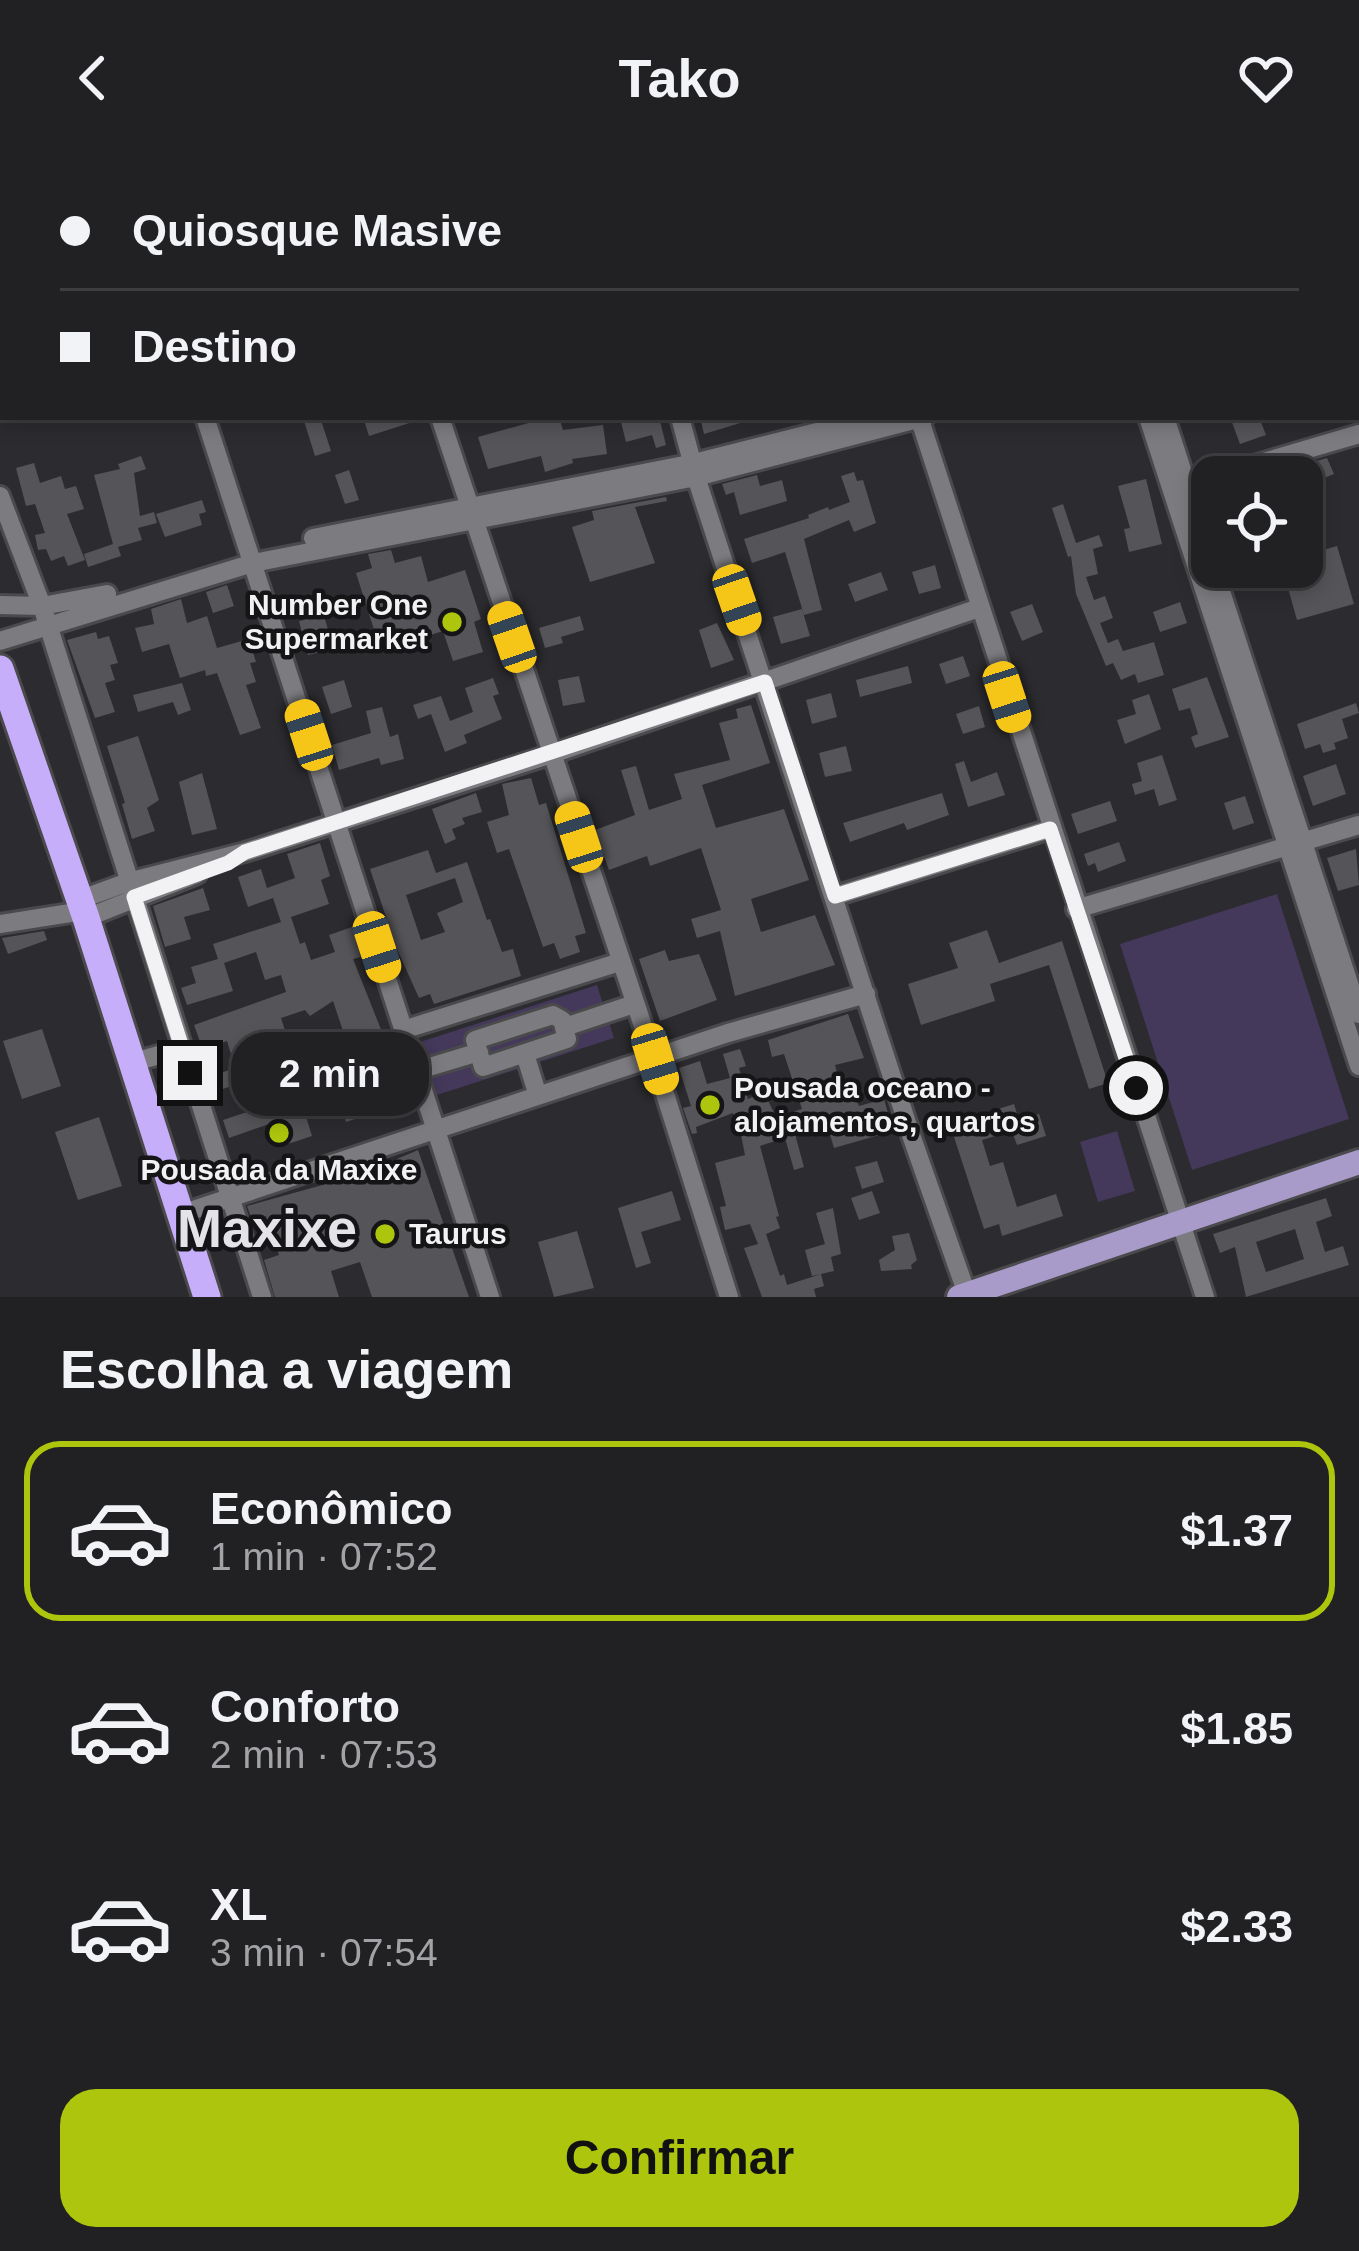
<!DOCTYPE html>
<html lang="pt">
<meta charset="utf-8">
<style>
:root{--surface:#212023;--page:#2d2d30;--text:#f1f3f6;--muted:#a2a3a6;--line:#3e3e41;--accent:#adc60d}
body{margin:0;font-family:Arial,sans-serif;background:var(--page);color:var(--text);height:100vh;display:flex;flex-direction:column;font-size:45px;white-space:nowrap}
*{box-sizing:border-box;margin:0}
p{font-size:39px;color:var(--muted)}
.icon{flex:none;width:66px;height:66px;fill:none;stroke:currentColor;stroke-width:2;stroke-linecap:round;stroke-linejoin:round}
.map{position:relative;height:1141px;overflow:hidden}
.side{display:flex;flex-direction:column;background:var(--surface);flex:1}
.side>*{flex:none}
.banner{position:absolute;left:0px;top:0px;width:1359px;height:264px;box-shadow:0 6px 18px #0003,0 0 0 3px var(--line);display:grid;align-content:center;height:264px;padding:0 60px;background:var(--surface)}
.tools{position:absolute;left:1191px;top:300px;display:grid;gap:24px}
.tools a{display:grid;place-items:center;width:132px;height:132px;border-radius:24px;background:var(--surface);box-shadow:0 6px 18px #0003,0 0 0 3px var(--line);font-size:60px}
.end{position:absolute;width:54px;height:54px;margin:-27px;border:15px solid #f2f2f4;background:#111;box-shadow:0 0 0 6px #111}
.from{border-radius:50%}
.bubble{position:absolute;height:84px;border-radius:36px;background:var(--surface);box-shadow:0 6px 18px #0003,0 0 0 3px var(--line);font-size:39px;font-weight:700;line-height:84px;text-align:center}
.car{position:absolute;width:36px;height:72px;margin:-36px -18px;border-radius:15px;box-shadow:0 0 9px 3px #0007;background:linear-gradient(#f5c518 24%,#345 0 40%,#f5c518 0 76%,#345 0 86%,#f5c518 0)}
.banner b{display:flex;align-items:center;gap:42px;height:114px;font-size:45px}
.banner b+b{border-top:3px solid var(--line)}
.banner i{width:30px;height:30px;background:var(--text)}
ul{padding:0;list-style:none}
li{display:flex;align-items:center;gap:36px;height:180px;margin:0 24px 18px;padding:0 36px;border:6px solid transparent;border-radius:36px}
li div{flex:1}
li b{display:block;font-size:45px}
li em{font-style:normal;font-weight:700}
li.selected{border-color:var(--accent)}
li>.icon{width:108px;height:108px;stroke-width:1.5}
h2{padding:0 60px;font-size:54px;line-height:144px}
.action{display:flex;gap:24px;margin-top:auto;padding:24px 60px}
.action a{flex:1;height:138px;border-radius:36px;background:var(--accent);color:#111;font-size:48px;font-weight:700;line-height:138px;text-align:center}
header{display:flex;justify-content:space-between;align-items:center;height:156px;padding:0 60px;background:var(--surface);font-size:54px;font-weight:700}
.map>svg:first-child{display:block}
.green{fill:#44385b}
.building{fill:#555458;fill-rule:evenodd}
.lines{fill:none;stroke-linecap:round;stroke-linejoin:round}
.minor-casing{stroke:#4a494c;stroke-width:24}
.major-casing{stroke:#4a494c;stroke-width:30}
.highway-casing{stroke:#4a494c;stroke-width:33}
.minor{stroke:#7c7b7f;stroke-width:18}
.major{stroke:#a89ac9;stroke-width:24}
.highway{stroke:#c6aefa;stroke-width:27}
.route{stroke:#f2f2f4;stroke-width:15}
.poi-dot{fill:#adc60d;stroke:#151416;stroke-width:4.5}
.labels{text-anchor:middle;stroke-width:9;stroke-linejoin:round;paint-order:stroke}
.poi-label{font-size:30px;font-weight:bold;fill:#f2f2f4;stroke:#151416;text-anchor:start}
.town-label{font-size:54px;font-weight:bold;fill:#e4e3e8;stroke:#151416}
</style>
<header><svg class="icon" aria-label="back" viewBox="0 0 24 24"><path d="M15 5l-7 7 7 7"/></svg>Tako<svg class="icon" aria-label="heart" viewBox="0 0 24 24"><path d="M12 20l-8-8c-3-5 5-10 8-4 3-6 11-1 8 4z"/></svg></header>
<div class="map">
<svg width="1359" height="1141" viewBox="0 0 1359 1141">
<rect width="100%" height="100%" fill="#2c2b2f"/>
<path class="green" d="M1277,738L1349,963L1192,1014L1120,788Z
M597,829L614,882L437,939L420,886Z
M1117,975L1135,1035L1098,1046L1080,986Z"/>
<path class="building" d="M320,261L331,295L315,300L304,265Z
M363,261H422V263L369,280Z
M530,261H559L563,274L603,269L607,298L572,303L573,307L545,316L541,300L488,313L478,281L532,266Z
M639,261H659L666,289L656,292L652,279L626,286L621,266Z
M700,261H747V265L704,278Z
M1230,261H1259L1266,279L1240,288Z
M141,300L146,313L134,317L140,360L154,356L157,367L138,372L142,384L118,391L121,400L88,411L84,398L113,388L94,319L120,313L118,308Z
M1327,302L1334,318L1312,327L1319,358L1302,364V321H1291L1289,313Z
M34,307L40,327L61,320L65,333L76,330L84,353L67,358L85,404L68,410L64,400L51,405L46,393L38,394L35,379L45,377L35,348L26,350L16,312Z
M349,314L359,344L345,348L335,319Z
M854,316L857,325L863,324L876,367L854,376L849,364L804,383L822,454L804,459L785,396L752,407L744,383L809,362L808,359L828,351L829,354L850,346L841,320Z
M757,319L760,330L782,324L787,345L740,359L734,336L726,339L722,328Z
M1146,323L1162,388L1129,396L1124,373L1130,372L1118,330Z
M666,341L667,345L635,351L655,407L590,426L572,371L594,364L592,355Z
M202,344L206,356L199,358L202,369L165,381L156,358Z
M1063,348L1076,387L1099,379L1103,390L1093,393L1098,418L1086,421L1094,444L1105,440L1113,462L1100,467L1108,487L1118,483L1123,495L1154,486L1164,519L1138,527L1135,518L1121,524L1113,507L1106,510L1076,438L1071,400L1068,401L1052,352Z
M1337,390L1354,448L1297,464L1282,411H1302V400Z
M391,394L395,407L421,400L428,426L465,414L481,463L474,466L483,496L453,505L443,475L399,489L394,473L376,480L356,417L372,412L368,398Z
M935,409L941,432L919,438L912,416Z
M881,416L888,434L855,446L848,428Z
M227,429L234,450L213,457L206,436Z
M181,443L187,467L207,460L217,492L249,483L256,506L250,507L256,526L246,529L261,572L240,579L217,517L206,520L205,514L180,522L169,488L142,496L135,472L154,468L151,453Z
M1180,446L1187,467L1160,476L1153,456Z
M1032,448L1043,476L1022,485L1010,456Z
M802,453L810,480L781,488L773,461Z
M324,459L333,493L308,499L299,465Z
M580,460L584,474L561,481L563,487L545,492L539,472Z
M717,467L734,504L711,512L699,474Z
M96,476L98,483L109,480L118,507L110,509L115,524L105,527L115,556L95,562L67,484Z
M963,500L970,520L946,528L939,508Z
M908,510L912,527L860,541L856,524Z
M579,520L585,546L563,550L558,524Z
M1207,521L1229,581L1195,592L1191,581L1198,578L1190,552L1179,555L1172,533Z
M493,522L499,538L493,540L502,563L464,579L467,587L445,596L431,558L418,563L413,549L441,540L450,565L473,556L465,532Z
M344,524L352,551L331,558L322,531Z
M182,527L191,554L178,559L173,546L138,556L133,539Z
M831,537L837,561L812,568L806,544Z
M1149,538L1161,573L1125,588L1117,564L1136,558L1132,544Z
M1356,547L1359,557L1342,563L1348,582L1334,587L1336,593L1323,597L1320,588L1305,593L1297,568Z
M751,549L770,607L702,629L716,672L784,653L809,724L751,743L761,776L815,759L835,809L735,840L720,775L697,782L691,763L721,754L701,692L650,710L647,700L609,714L595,674L635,659L621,614L636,610L649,654L682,643L674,618L730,604L719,567L738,562L736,553Z
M979,550L985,571L963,578L956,558Z
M382,551L390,581L398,578L404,603L381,609L379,602L339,614L332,589L371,577L366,555Z
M138,580L159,644L147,652L155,675L132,683L122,648L125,647L107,590Z
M846,590L852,615L825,621L819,597Z
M1162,599L1177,644L1159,650L1154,633L1135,639L1132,628L1142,625L1137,607Z
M964,605L971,626L997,616L1005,639L968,651L955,608Z
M1336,608L1346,638L1313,650L1303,620Z
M202,617L217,673L192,679L179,626Z
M531,622L539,649L546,647L586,777L575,780L580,796L560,803L554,787L543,791L509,693L497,697L487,666L509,659L502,628Z
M476,637L482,656L462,662L465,668L452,673L456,683L445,688L432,653Z
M942,637L949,659L907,674L904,667L850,686L843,667Z
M1245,640L1254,667L1233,674L1224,647Z
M1110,645L1117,665L1078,678L1071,658Z
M1119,686L1126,705L1098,716L1095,707L1088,710L1084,698Z
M320,687L330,720L321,724L329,748L291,761L300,788L305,786L311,804L335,796L329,779L352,771L361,801L353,803L382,876L347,887L333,845L310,860L305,854L281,862L293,899L334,888L344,920L332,924L338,945L398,926L404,947L346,966L343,955L328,947L304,954L312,980L291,987L275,989L269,968L229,982L223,964L274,947L262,911L238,919L240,927L220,934L215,919L235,912L227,885L203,894L194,869L286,836L281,819L265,824L256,796L224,807L233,835L187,849L181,832L196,827L191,811L218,803L213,788L281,766L273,742L248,751L238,721L261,713L267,732L295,722L287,698Z
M1356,693L1359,729L1338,735L1327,702Z
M428,694L436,717L467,706L487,764L490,763L502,796L513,793L521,820L434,848L430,838L419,842L396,791L370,713ZM455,722L463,746L437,757L445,776L421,784L406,739Z
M203,732L210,754L184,761L191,783L165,791L153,750Z
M987,774L999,807L1062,785L1108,927L1089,933L1049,809L990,828L995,845L921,869L908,828L958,812L949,787Z
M44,775L47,784L8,798L2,782Z
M665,794L669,805L699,798L717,844L660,865L639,803Z
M848,858L864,902L835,909L843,938L853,935L859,950L884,943L893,975L834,992L828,972L819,975L817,970L795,978L804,1011L794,1014L785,982L760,990L779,1060L776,1061L780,1072L766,1078L780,1120L784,1118L787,1129L821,1118L824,1130L814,1133L816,1141H762L744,1092L758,1088L750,1068L725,1074L720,1051L726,1050L715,1007L745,999L741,979L733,957L696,971L697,977L692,978L683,952L691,950L679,912L700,905L707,928L730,922L723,898L740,893L746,910L739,912L748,943L764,936L776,961L802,953L784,898L772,901L768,884Z
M42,873L61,930L22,943L3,885Z
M1014,948L1019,964L1039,958L1046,980L1017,989L1012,975L982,984L990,1010L1003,1006L1017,1051L1056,1038L1063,1060L1002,1080L999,1068L984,1073L954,981L970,975L966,963Z
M99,961L122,1030L78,1044L55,976Z
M418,994L469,1141H372L360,1106L331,1115L339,1141H275L264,1104L279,1099L266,1060L252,1064L247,1050L362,1018Z
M877,1005L884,1026L862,1033L855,1011Z
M672,1035L681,1064L641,1076L651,1107L636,1112L618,1052Z
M872,1035L880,1057L859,1064L851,1042Z
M1326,1042L1332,1060L1316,1066L1325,1096L1343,1090L1349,1109L1246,1141L1235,1091L1220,1097L1213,1078ZM1295,1073L1304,1103L1266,1116L1256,1086Z
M833,1052L841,1098L831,1101L834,1115L812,1120L805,1094L825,1088L816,1057Z
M577,1075L594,1132L554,1141L538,1086Z
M909,1077L917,1104L911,1109L912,1113L881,1115L879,1104L895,1094L892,1080Z"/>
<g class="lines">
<defs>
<path id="minor" d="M356,0L357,3
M596,0L597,3
M833,0L834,3
M1061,0L1062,3
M1079,0L1080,3
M1307,0L1308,3
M1356,119L1359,118
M1356,144L1359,152
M0,162H3
M0,244L3,241
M205,261L490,1141
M440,261L654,903L729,1141
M680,261L696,321L911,979L968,1141
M919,261L1205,1141
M1148,261L1359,910
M1165,261L1212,407
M1186,329L1359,278
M0,340L42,450L262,1141
M313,382L694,307L861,265
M1213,411L1359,858
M0,449L42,450L107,438
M0,485L253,407L696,321L925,261
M835,740L1050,673
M79,744L128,726L245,696L552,598L979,452
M1076,753L1359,669
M86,762L197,718
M0,768L83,755
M553,859L562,864L567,883L483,911L475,884Z
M565,871L634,848
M403,874L620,806
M525,898L538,940
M131,907L183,892
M416,915L479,896
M181,1058L728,877L866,838"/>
<path id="major" d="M959,1141L1359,1006"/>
<path id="highway" d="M44,3L46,0
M0,92L3,85
M0,513L86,762L207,1141"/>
</defs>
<use href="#minor" class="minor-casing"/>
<use href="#major" class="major-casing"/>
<use href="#highway" class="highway-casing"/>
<use href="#minor" class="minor"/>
<use href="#major" class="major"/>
<use href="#highway" class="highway"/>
</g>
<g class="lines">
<path class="route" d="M190,917L134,741L228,707L245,696L765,526L835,740L1050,673L1136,932"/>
</g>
<g class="poi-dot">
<circle cx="452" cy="466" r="12"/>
<circle cx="710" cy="949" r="12"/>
<circle cx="279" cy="977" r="12"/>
<circle cx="385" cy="1078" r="12"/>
</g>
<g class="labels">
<g class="poi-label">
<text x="428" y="459" text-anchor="end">Number One<tspan x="428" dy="34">Supermarket</tspan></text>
<text x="734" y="942">Pousada oceano -<tspan x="734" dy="34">alojamentos, quartos</tspan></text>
<text x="279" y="1024" text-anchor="middle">Pousada da Maxixe</text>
<text x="409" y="1088">Taurus</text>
</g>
<g class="town-label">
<text x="267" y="1091">Maxixe</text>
</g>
</g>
</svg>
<div class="tools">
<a><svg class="icon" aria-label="locate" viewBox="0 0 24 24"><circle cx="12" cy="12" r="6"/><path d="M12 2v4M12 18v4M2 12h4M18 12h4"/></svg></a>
</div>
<i class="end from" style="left:1136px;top:932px"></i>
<i class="end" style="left:190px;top:917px"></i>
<div class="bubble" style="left:231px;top:876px;width:198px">2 min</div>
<i class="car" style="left:737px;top:444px;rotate:161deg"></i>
<i class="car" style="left:512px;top:481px;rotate:341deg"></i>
<i class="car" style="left:1007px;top:541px;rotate:162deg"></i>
<i class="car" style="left:309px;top:579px;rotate:342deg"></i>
<i class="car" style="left:579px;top:681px;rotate:342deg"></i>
<i class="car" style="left:377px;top:791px;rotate:162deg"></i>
<i class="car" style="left:655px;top:903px;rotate:163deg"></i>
<div class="banner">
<b><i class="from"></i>Quiosque Masive</b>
<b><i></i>Destino</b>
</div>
</div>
<section class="side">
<h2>Escolha a viagem</h2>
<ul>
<li class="selected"><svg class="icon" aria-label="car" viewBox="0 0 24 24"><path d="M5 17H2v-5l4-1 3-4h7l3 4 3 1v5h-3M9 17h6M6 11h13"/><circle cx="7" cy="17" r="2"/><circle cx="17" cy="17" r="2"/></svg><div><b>Econômico</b><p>1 min · 07:52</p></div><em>$1.37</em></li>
<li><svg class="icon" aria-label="car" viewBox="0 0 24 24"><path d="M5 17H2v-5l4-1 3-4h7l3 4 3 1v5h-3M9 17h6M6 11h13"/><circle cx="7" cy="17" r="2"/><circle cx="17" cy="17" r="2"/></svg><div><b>Conforto</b><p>2 min · 07:53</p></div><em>$1.85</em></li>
<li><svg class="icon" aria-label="car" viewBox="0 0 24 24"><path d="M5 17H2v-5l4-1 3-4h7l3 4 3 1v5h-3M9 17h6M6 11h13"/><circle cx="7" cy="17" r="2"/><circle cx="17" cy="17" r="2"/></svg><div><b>XL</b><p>3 min · 07:54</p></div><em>$2.33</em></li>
</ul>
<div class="action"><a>Confirmar</a></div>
</section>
